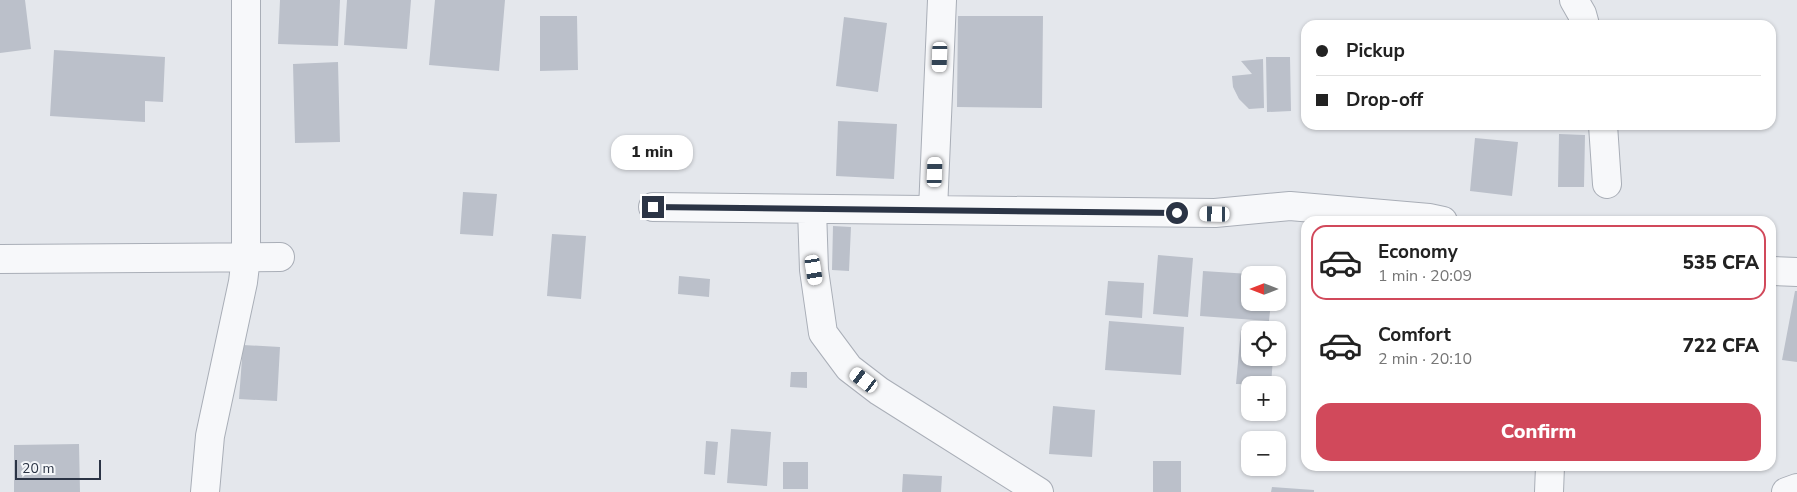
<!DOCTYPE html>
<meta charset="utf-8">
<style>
:root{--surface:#fff;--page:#f2f2f2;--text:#222;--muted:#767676;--line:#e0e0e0;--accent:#d1495b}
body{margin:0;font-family:"Nunito Sans",sans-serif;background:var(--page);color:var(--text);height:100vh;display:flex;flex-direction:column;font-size:19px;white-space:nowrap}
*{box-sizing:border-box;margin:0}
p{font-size:16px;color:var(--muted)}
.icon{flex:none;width:28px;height:28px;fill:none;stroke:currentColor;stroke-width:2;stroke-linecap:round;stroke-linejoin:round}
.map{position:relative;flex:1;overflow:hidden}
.panel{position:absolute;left:1301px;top:216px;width:475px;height:255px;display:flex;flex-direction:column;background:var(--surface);border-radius:15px;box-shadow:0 1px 4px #0004}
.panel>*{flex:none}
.guide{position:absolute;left:1301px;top:20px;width:475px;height:110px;border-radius:15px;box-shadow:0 1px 4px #0004;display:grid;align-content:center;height:110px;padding:0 15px;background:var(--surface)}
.needle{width:32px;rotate:270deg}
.controls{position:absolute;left:1241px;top:266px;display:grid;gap:10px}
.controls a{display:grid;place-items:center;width:45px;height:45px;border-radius:10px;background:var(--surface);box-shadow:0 1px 4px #0004;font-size:25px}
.scale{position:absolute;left:15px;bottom:12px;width:86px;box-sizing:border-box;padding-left:5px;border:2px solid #2b3445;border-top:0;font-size:14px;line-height:18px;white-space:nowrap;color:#2b3445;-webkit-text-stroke:4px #f4f6f9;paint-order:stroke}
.end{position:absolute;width:22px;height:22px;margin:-11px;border:6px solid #2b3445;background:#fff;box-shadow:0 0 0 2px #fff}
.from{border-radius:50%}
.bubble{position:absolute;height:35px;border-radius:15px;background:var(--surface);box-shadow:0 1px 4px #0004;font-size:16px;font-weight:800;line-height:35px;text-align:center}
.car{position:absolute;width:15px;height:30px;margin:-15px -8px;border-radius:6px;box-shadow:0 0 4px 1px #0007;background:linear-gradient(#fff 24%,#345 0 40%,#fff 0 76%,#345 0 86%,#fff 0)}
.guide b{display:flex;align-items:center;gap:18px;height:48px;font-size:19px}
.guide b+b{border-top:1px solid var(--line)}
.guide i{width:12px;height:12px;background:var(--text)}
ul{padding:9px 0 0;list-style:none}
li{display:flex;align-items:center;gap:15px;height:75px;margin:0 10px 8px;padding:0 5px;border:2px solid transparent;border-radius:15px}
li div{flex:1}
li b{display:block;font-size:19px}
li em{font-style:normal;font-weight:800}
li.on{border-color:var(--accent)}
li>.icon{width:45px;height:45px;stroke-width:1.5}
.action{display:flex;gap:10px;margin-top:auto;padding:10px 15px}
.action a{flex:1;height:58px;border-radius:15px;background:var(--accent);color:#fff;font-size:20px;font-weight:800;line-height:58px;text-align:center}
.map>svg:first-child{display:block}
.building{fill:#bbc0ca}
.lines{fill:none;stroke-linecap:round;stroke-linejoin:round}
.minor-casing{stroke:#a9aeb7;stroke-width:30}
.minor{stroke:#f7f8fa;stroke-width:28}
.route{stroke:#2b3445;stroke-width:6}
</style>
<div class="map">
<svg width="1797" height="492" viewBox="0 0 1797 492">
<rect width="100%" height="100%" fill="#e4e7ec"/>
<path class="building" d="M0,0H25L31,49L0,53Z
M280,0H340L338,46L278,44Z
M347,0H411L407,49L344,45Z
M435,0H505L499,71L429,65Z
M540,16H577L578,70L540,71Z
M958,16H1043L1042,108L957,107Z
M844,17L887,23L878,92L836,86Z
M54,50L165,57L163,102L145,101V122L50,116Z
M1266,57H1290L1291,111L1267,112Z
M1263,59L1264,108L1249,109L1239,99L1233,87L1232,76L1252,74L1241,61Z
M338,62L340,142L295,143L293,64Z
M838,121L897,124L894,179L836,176Z
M1559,134L1585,135L1584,187H1558Z
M1475,138L1518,142L1512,196L1470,191Z
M463,192L497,194L493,236L460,234Z
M833,226L851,227L849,271L832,270Z
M552,234L586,236L581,299L547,296Z
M1158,255L1193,258L1188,317L1153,314Z
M1203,271L1250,274V302H1271L1269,321L1200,316Z
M679,276L710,279L709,297L678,294Z
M1108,281L1144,283L1142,318L1105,315Z
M1795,291H1797V362L1782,360Z
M1109,321L1184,327L1181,375L1105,370Z
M1241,329H1250V358H1273L1271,385L1236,384Z
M243,345L280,347L277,401L239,399Z
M791,372H807V388L790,387Z
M1053,406L1095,410L1092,457L1049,454Z
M731,429L771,432L767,486L727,483Z
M706,441L718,442L715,475L704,474Z
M79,444L80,492H14V445Z
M1153,461H1181V492H1153Z
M783,462H808V489H783Z
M903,474L942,476L941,492H902Z
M1272,487L1314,490V492H1271Z"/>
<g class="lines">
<defs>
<path id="minor" d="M1574,0L1582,14L1585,25
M1603,125L1607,184
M653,207L1215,213L1290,206L1429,218L1443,221
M812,209L814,270L823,333L849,368L879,391L1039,492
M933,210L942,0
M0,259L280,257
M1771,271L1797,272
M205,492L210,436L243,282L246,257V0
M1549,492L1550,466
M1786,492L1797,488"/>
</defs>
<use href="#minor" class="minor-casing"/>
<use href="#minor" class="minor"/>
</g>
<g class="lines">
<path class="route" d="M653,207L1177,213"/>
</g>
</svg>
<div class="controls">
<a><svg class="needle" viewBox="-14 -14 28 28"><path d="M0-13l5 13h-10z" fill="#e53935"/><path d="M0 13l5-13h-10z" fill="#767676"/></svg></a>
<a><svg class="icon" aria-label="locate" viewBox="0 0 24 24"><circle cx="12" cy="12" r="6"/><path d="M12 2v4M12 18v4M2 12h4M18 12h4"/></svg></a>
<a>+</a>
<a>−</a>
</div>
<div class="scale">20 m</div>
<i class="end from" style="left:1177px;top:213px"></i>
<i class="end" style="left:653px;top:207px"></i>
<div class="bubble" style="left:611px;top:135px;width:82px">1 min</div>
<i class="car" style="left:940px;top:57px;rotate:182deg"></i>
<i class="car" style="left:935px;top:172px;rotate:2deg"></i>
<i class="car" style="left:1215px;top:214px;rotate:271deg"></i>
<i class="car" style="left:814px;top:270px;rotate:171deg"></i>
<i class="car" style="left:864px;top:380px;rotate:307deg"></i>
<div class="guide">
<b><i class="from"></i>Pickup</b>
<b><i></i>Drop-off</b>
</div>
<section class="panel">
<ul>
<li class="on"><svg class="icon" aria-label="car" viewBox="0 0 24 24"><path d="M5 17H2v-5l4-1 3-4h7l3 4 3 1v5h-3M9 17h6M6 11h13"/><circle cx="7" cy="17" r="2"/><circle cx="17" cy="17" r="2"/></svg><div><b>Economy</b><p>1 min · 20:09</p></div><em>535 CFA</em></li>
<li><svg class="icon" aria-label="car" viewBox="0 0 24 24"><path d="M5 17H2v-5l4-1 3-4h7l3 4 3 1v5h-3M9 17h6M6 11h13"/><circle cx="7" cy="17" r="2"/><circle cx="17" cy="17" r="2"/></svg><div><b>Comfort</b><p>2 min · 20:10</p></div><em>722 CFA</em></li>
</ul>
<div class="action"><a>Confirm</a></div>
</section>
</div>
